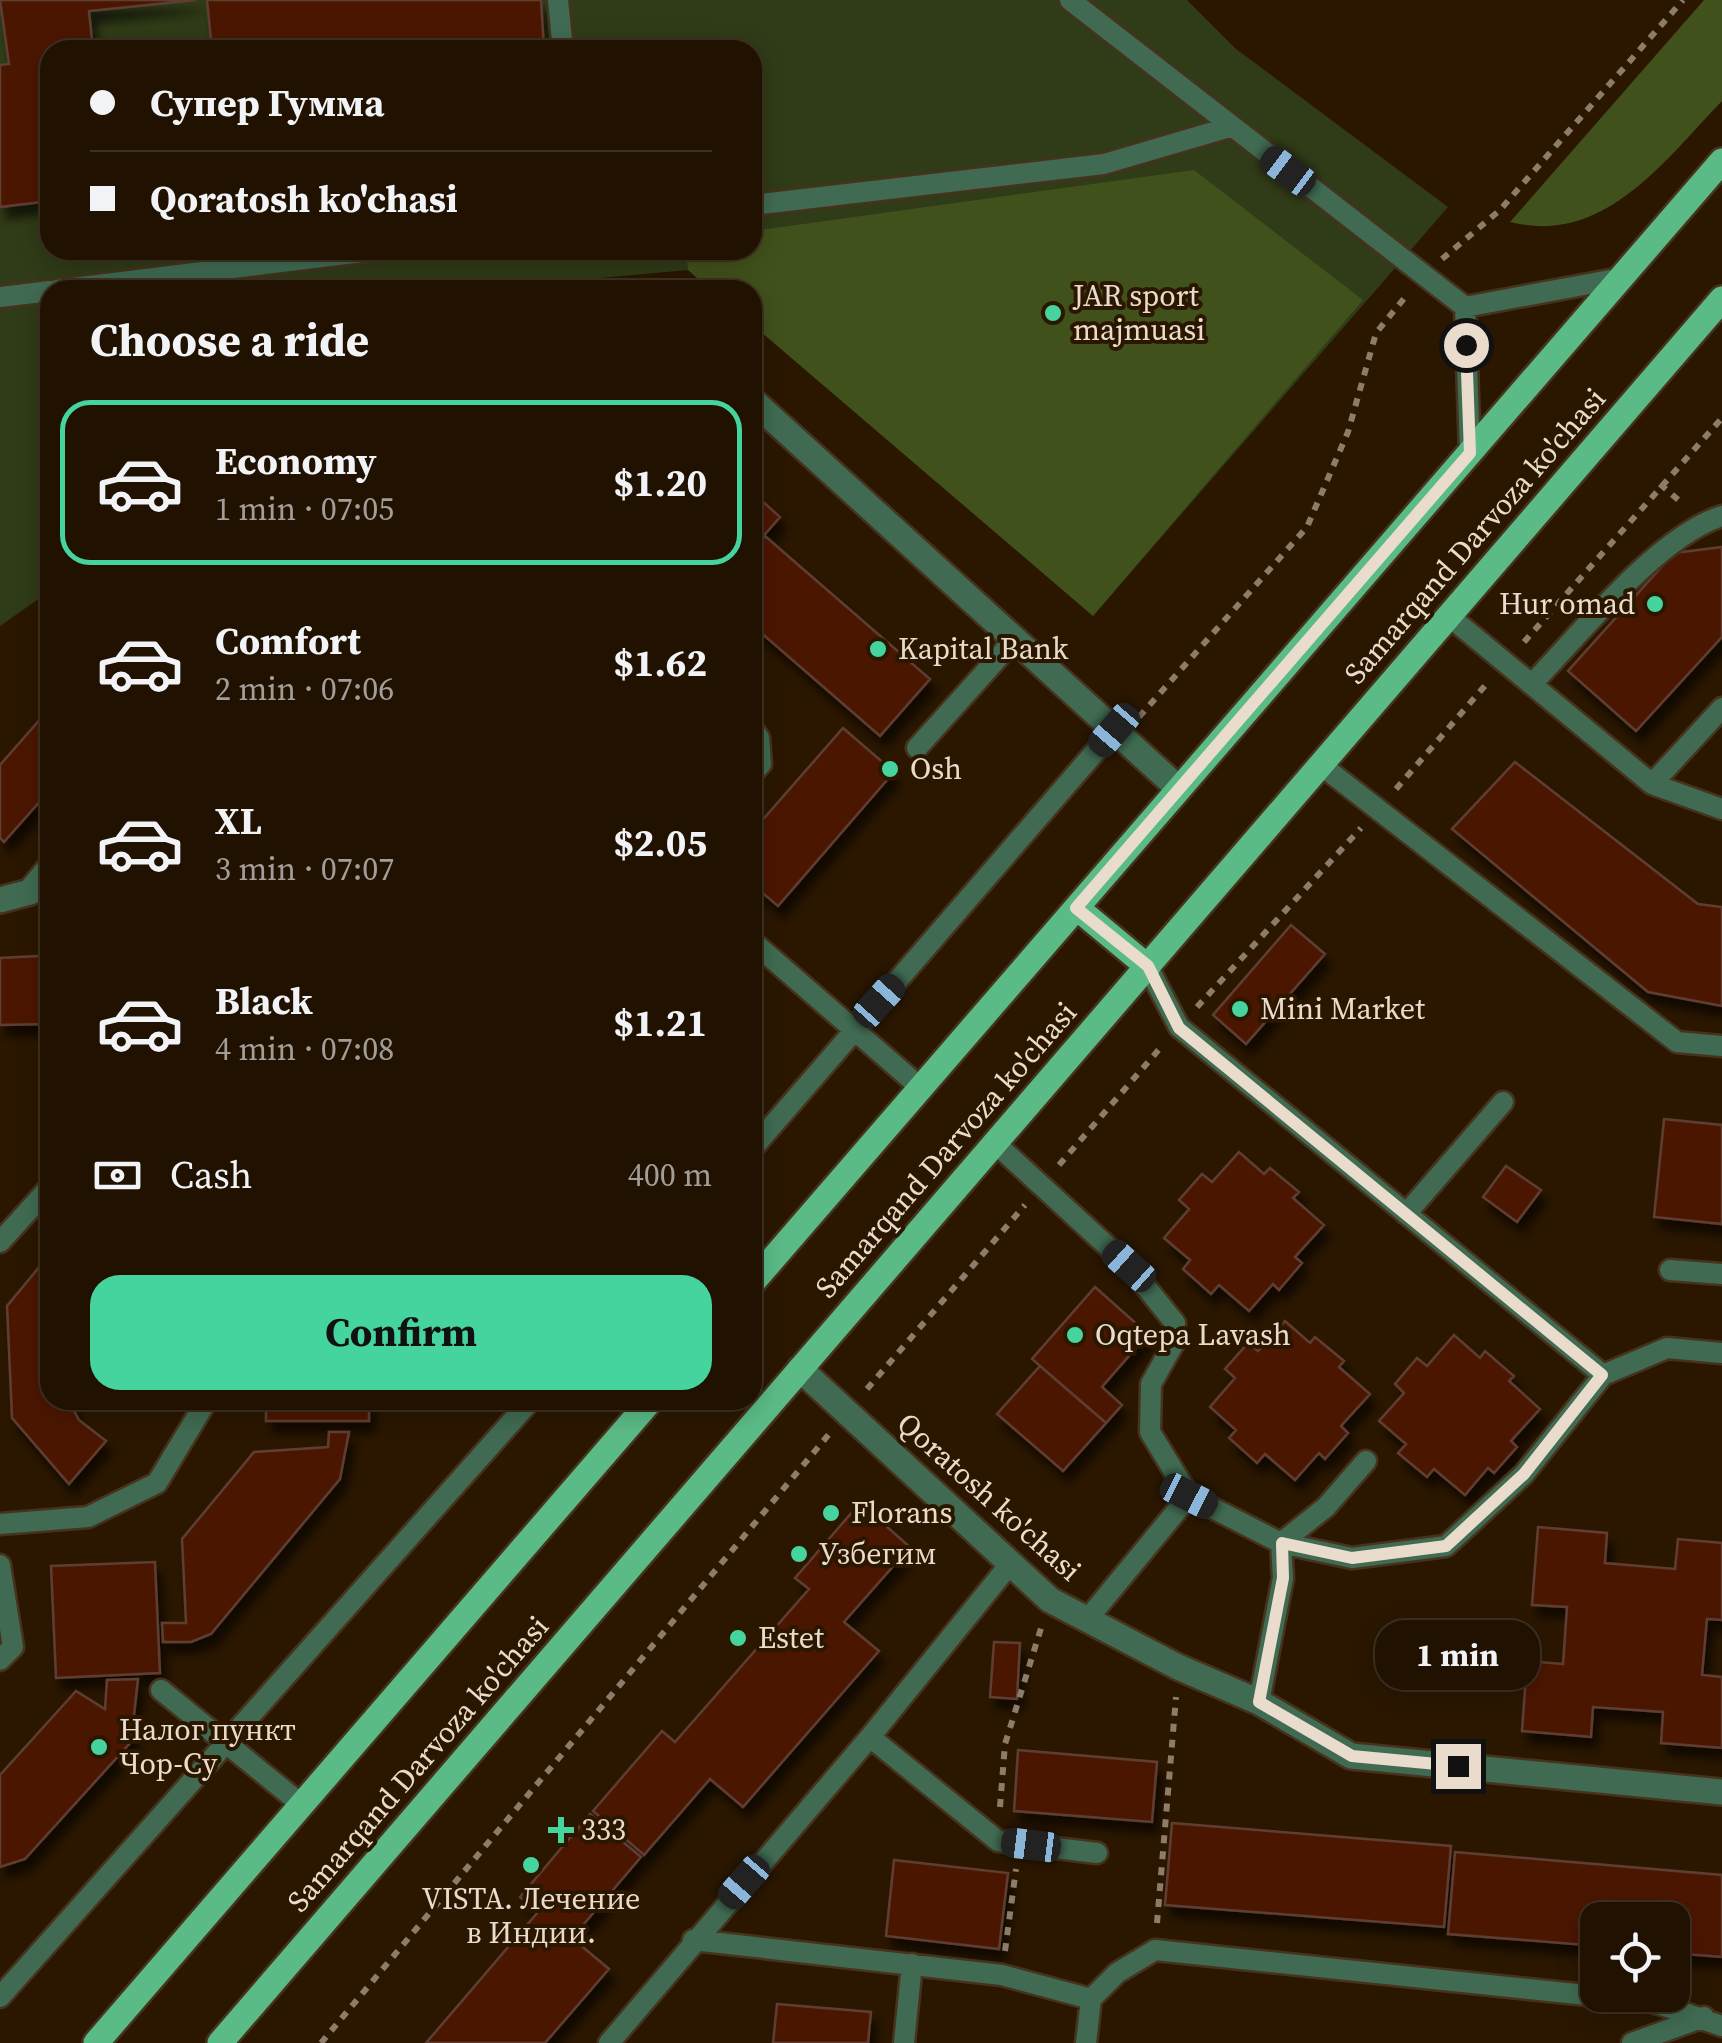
<!DOCTYPE html>
<meta charset="utf-8">
<style>
:root{--surface:#201100;--page:#281a0a;--text:#f1f3f6;--muted:#a29d99;--line:#3d3122;--accent:#46d49e}
body{margin:0;font-family:"Source Serif 4",serif;background:var(--page);color:var(--text);height:100vh;display:flex;flex-direction:column;font-size:38px;white-space:nowrap}
*{box-sizing:border-box;margin:0}
p{font-size:32px;color:var(--muted)}
.icon{flex:none;width:55px;height:55px;fill:none;stroke:currentColor;stroke-width:2;stroke-linecap:round;stroke-linejoin:round}
.map{position:relative;flex:1;overflow:hidden}
.panel{position:absolute;left:40px;top:280px;width:722px;height:1130px;display:flex;flex-direction:column;background:var(--surface);border-radius:30px;box-shadow:0 5px 25px #0003,0 0 0 2px var(--line)}
.panel>*{flex:none}
.hud{position:absolute;left:40px;top:40px;width:722px;height:220px;border-radius:30px;box-shadow:0 5px 25px #0003,0 0 0 2px var(--line);display:grid;align-content:center;height:220px;padding:0 50px;background:var(--surface)}
.controls{position:absolute;left:1580px;top:1902px;display:grid;gap:20px}
.controls a{display:grid;place-items:center;width:110px;height:110px;border-radius:20px;background:var(--surface);box-shadow:0 5px 25px #0003,0 0 0 2px var(--line);font-size:50px}
.end{position:absolute;width:45px;height:45px;margin:-22px;border:12px solid #e9dccd;background:#111;box-shadow:0 0 0 5px #111}
.from{border-radius:50%}
.bubble{position:absolute;height:70px;border-radius:30px;background:var(--surface);box-shadow:0 5px 25px #0003,0 0 0 2px var(--line);font-size:32px;font-weight:700;line-height:70px;text-align:center}
.car{position:absolute;width:30px;height:60px;margin:-30px -15px;border-radius:12px;box-shadow:0 0 8px 2px #0007;background:linear-gradient(#222 24%,#8ab4d8 0 40%,#222 0 76%,#8ab4d8 0 86%,#222 0)}
.hud b{display:flex;align-items:center;gap:35px;height:95px;font-size:38px}
.hud b+b{border-top:2px solid var(--line)}
.hud i{width:25px;height:25px;background:var(--text)}
ul{padding:0;list-style:none}
li{display:flex;align-items:center;gap:30px;height:165px;margin:0 20px 15px;padding:0 30px;border:5px solid transparent;border-radius:30px}
li div{flex:1}
li b{display:block;font-size:38px}
li em{font-style:normal;font-weight:700}
li.current{border-color:var(--accent)}
li>.icon{width:90px;height:90px;stroke-width:1.5}
h2{padding:0 50px;font-size:45px;line-height:120px}
.pay{display:flex;align-items:center;gap:25px;height:110px;padding:0 50px;font-size:38px}
.pay p{margin-inline-start:auto}
.action{display:flex;gap:20px;margin-top:auto;padding:20px 50px}
.action a{flex:1;height:115px;border-radius:30px;background:var(--accent);color:#111;font-size:40px;font-weight:700;line-height:115px;text-align:center}
.map>svg:first-child{display:block}
.green{fill:#303b17;fill-rule:evenodd}
.forest{fill:#41511b}
.building{fill:#4b1906;stroke:#5e3e33;stroke-width:2.5;filter:url(#shadow)}
.lines{fill:none;stroke-linecap:round;stroke-linejoin:round}
.service-casing{stroke:#46331d;stroke-width:25}
.minor-casing{stroke:#46331d;stroke-width:30}
.primary-casing{stroke:#46331d;stroke-width:30}
.path{stroke:#8c7c69;stroke-width:6;stroke-dasharray:8 8;stroke-linecap:butt}
.service{stroke:#406b52;stroke-width:20}
.minor{stroke:#406b52;stroke-width:25}
.primary{stroke:#5bbb87;stroke-width:25}
.route{stroke:#e9dccd;stroke-width:12}
.poi-dot{fill:#46d49e;stroke:#2b1700;stroke-width:4}
.labels{text-anchor:middle;stroke-width:8;stroke-linejoin:round;paint-order:stroke}
.poi-label{font-size:30px;fill:#e9dccd;stroke:#2b1700;text-anchor:start}
.street-label{font-size:30px;fill:#e9dccd;stroke:#2b1700}
</style>
<div class="map">
<svg width="1722" height="2043" viewBox="0 0 1722 2043">
<defs>
<filter id="shadow"><feDropShadow dx="6" dy="11" stdDeviation="5" flood-color="#0009"/></filter>
</defs>
<rect width="100%" height="100%" fill="#2b1700"/>
<path class="green" d="M0,0H1187L1236,49L1448,207L1093,616L753,325L752,290H711L688,270L469,290H50V591L0,626ZM50,50H752V250H50Z"/>
<path class="forest" d="M1704,0H1722V101C1664,161 1604,246 1510,222Z
M1194,170L1363,300L1093,616L753,325L752,290H711L688,270L686,250H752L753,231Z"/>
<path class="building" d="M0,0H196L89,11L93,50H50V201L0,207V65L9,64Z
M207,0H541L544,50H212Z
M752,492L780,517L752,549Z
M765,536L930,679L880,736L752,625V551Z
M1722,547V637L1636,731L1568,671L1674,553Z
M50,708V790L4,842L0,838V765Z
M843,728L894,772L778,906L752,884V832Z
M1515,762L1698,904L1722,907V1006L1648,992L1452,829Z
M1291,925L1325,954L1246,1044L1213,1015Z
M38,956H50V1024L0,1025V958Z
M1664,1119L1722,1125V1224L1654,1217Z
M1239,1152L1264,1174L1270,1168L1299,1192L1293,1198L1324,1225L1295,1257L1302,1263L1279,1290L1273,1284L1249,1311L1219,1285L1211,1294L1183,1269L1190,1260L1164,1238L1189,1209L1179,1200L1202,1174L1212,1182Z
M1506,1166L1541,1190L1517,1222L1483,1197Z
M50,1254V1400H68L79,1420L106,1441L69,1484L12,1418L7,1306Z
M1095,1287L1148,1334L1102,1387L1122,1405L1106,1423L1032,1359Z
M1285,1321L1310,1343L1315,1337L1344,1361L1339,1367L1370,1394L1341,1426L1348,1433L1325,1459L1319,1453L1295,1480L1265,1454L1257,1463L1229,1438L1236,1430L1210,1407L1235,1378L1225,1369L1248,1343L1258,1351Z
M1454,1335L1480,1358L1485,1351L1514,1376L1509,1381L1540,1409L1511,1441L1517,1447L1494,1473L1488,1468L1465,1495L1434,1469L1427,1477L1398,1453L1406,1444L1379,1421L1404,1393L1395,1384L1417,1358L1427,1366Z
M1040,1366L1106,1423L1063,1471L997,1414Z
M266,1400H369V1421H266Z
M329,1432H349L340,1479L211,1634L191,1642H163L162,1623H186L182,1539L254,1452L328,1447Z
M860,1503L910,1547L844,1622L879,1651L743,1807L710,1779L644,1855L593,1811L662,1731L675,1742L809,1589L795,1578Z
M1538,1527L1607,1533L1605,1563L1675,1569L1678,1539L1722,1543V1620L1707,1619L1702,1675L1722,1677V1748L1661,1743L1663,1712L1593,1707L1591,1737L1522,1731L1527,1661L1563,1664L1567,1607L1532,1605Z
M155,1562L160,1673L56,1678L51,1566Z
M994,1642L1020,1643L1017,1699L990,1697Z
M138,1679L131,1742L25,1859L0,1867V1775L76,1691L105,1709L107,1680Z
M1018,1750L1157,1762L1152,1822L1014,1811Z
M590,1814L641,1857L572,1938L609,1969L545,2043H426L538,1912L520,1897Z
M1172,1823L1451,1846L1444,1927L1165,1905Z
M1455,1852L1722,1875V1957L1672,1953V1920H1598V1946L1448,1934Z
M894,1860L1008,1873L999,1949L886,1936Z
M777,2004L871,2012L868,2043H773Z"/>
<g class="lines">
<defs>
<path id="service" d="M558,0L563,50
M1070,0L1465,307L1621,278
M752,205L1104,164L1230,127
M57,290L378,250
M0,297L50,291
M1465,307L1470,453
M1449,616L1652,784L1722,708
M1532,684C1580,634 1658,536 1722,516
M752,728L759,738L761,764L752,774
M917,748L1015,639
M1321,765L1677,1042L1722,1046
M1652,784L1722,809
M752,941L921,1088
M1148,967L1179,1027L1603,1375L1667,1348L1722,1353
M995,1143L1129,1266L1175,1323L1174,1343L1151,1384L1150,1432L1189,1496L1281,1543L1352,1558L1446,1546L1524,1474L1603,1375
M752,1149L1114,730
M1406,1214L1503,1102
M0,1242L50,1187
M1670,1270L1722,1274
M0,1524L88,1517L157,1483L207,1400
M1281,1543L1326,1507L1366,1461
M0,1565L13,1647L0,1660
M1086,1621L1189,1496
M161,1690L302,1805
M1259,1702L1283,1578L1281,1543
M870,1737L998,1841L1097,1853
M693,1940L1002,1975L1091,1999L1117,1973L1155,1950L1653,2002L1722,2026
M0,1997L531,1400
M609,2043L870,1737L1010,1564
M904,2043L912,1964
M1086,2043L1091,1999
M1632,2043L1704,2017"/>
<path id="minor" d="M752,400L1179,789
M0,900L30,892L50,868
M800,1369L1050,1600L1178,1667L1259,1702L1351,1756L1722,1792"/>
<path id="primary" d="M1077,908L1148,967
M752,1283L1722,161
M96,2043L651,1400
M220,2043L1722,299"/>
</defs>
<use href="#service" class="service-casing"/>
<use href="#minor" class="minor-casing"/>
<use href="#primary" class="primary-casing"/>
<path class="path" d="M1442,259L1500,210L1683,0
M1660,484L1684,505
M1524,642L1722,418
M1139,717L1307,527L1348,432L1376,333L1406,296
M1396,789L1489,681
M1197,1007L1361,828
M1059,1165L1162,1046
M867,1389L1025,1205
M1000,1807L1005,1744L1042,1625
M1157,1923L1176,1697
M1005,1951L1016,1869
M321,2043L830,1433"/>
<use href="#service" class="service"/>
<use href="#minor" class="minor"/>
<use href="#primary" class="primary"/>
</g>
<g class="lines">
<path class="route" d="M1458,1766L1352,1756L1259,1702L1283,1578L1282,1543L1352,1558L1446,1546L1524,1474L1602,1375L1179,1028L1148,966L1076,908L1470,453L1466,345"/>
</g>
<g class="poi-dot">
<circle cx="1053" cy="313" r="10"/>
<circle cx="1655" cy="604" r="10"/>
<circle cx="878" cy="649" r="10"/>
<circle cx="890" cy="769" r="10"/>
<circle cx="1240" cy="1009" r="10"/>
<circle cx="1075" cy="1335" r="10"/>
<circle cx="831" cy="1513" r="10"/>
<circle cx="799" cy="1554" r="10"/>
<circle cx="738" cy="1638" r="10"/>
<circle cx="99" cy="1747" r="10"/>
<path d="M556 1815h10v10h10v10h-10v10h-10v-10h-10v-10h10z"/>
<circle cx="531" cy="1865" r="10"/>
</g>
<g class="labels">
<g class="poi-label">
<text x="1073" y="306">JAR sport<tspan x="1073" dy="34">majmuasi</tspan></text>
<text x="1635" y="614" text-anchor="end">Hur omad</text>
<text x="898" y="659">Kapital Bank</text>
<text x="910" y="779">Osh</text>
<text x="1260" y="1019">Mini Market</text>
<text x="1095" y="1345">Oqtepa Lavash</text>
<text x="851" y="1523">Florans</text>
<text x="819" y="1564">Узбегим</text>
<text x="758" y="1648">Estet</text>
<text x="119" y="1740">Налог пункт<tspan x="119" dy="34">Чор-Су</tspan></text>
<text x="581" y="1840">333</text>
<text x="531" y="1909" text-anchor="middle">VISTA. Лечение<tspan x="531" dy="34">в Индии.</tspan></text>
</g>
<g class="street-label">
<text transform="translate(1475 536) rotate(-49)" y="10">Samarqand Darvoza ko'chasi</text>
<text transform="translate(946 1150) rotate(-49)" y="10">Samarqand Darvoza ko'chasi</text>
<text transform="translate(989 1497) rotate(42)" y="10">Qoratosh ko'chasi</text>
<text transform="translate(418 1764) rotate(-49)" y="10">Samarqand Darvoza ko'chasi</text>
</g>
</g>
</svg>
<div class="controls">
<a><svg class="icon" aria-label="locate" viewBox="0 0 24 24"><circle cx="12" cy="12" r="6"/><path d="M12 2v4M12 18v4M2 12h4M18 12h4"/></svg></a>
</div>
<i class="end from" style="left:1466px;top:345px"></i>
<i class="end" style="left:1458px;top:1766px"></i>
<div class="bubble" style="left:1375px;top:1620px;width:165px">1 min</div>
<i class="car" style="left:1288px;top:171px;rotate:307deg"></i>
<i class="car" style="left:1114px;top:730px;rotate:221deg"></i>
<i class="car" style="left:879px;top:1001px;rotate:42deg"></i>
<i class="car" style="left:1129px;top:1266px;rotate:312deg"></i>
<i class="car" style="left:1189px;top:1496px;rotate:117deg"></i>
<i class="car" style="left:1031px;top:1845px;rotate:277deg"></i>
<i class="car" style="left:744px;top:1882px;rotate:221deg"></i>
<div class="hud">
<b><i class="from"></i>Супер Гумма</b>
<b><i></i>Qoratosh ko'chasi</b>
</div>
<section class="panel">
<h2>Choose a ride</h2>
<ul>
<li class="current"><svg class="icon" aria-label="car" viewBox="0 0 24 24"><path d="M5 17H2v-5l4-1 3-4h7l3 4 3 1v5h-3M9 17h6M6 11h13"/><circle cx="7" cy="17" r="2"/><circle cx="17" cy="17" r="2"/></svg><div><b>Economy</b><p>1 min · 07:05</p></div><em>$1.20</em></li>
<li><svg class="icon" aria-label="car" viewBox="0 0 24 24"><path d="M5 17H2v-5l4-1 3-4h7l3 4 3 1v5h-3M9 17h6M6 11h13"/><circle cx="7" cy="17" r="2"/><circle cx="17" cy="17" r="2"/></svg><div><b>Comfort</b><p>2 min · 07:06</p></div><em>$1.62</em></li>
<li><svg class="icon" aria-label="car" viewBox="0 0 24 24"><path d="M5 17H2v-5l4-1 3-4h7l3 4 3 1v5h-3M9 17h6M6 11h13"/><circle cx="7" cy="17" r="2"/><circle cx="17" cy="17" r="2"/></svg><div><b>XL</b><p>3 min · 07:07</p></div><em>$2.05</em></li>
<li><svg class="icon" aria-label="car" viewBox="0 0 24 24"><path d="M5 17H2v-5l4-1 3-4h7l3 4 3 1v5h-3M9 17h6M6 11h13"/><circle cx="7" cy="17" r="2"/><circle cx="17" cy="17" r="2"/></svg><div><b>Black</b><p>4 min · 07:08</p></div><em>$1.21</em></li>
</ul>
<div class="pay"><svg class="icon" aria-label="cash" viewBox="0 0 24 24"><path d="M3 7h18v10H3z"/><circle cx="12" cy="12" r="2"/></svg>Cash<p>400 m</p></div>
<div class="action"><a>Confirm</a></div>
</section>
</div>
